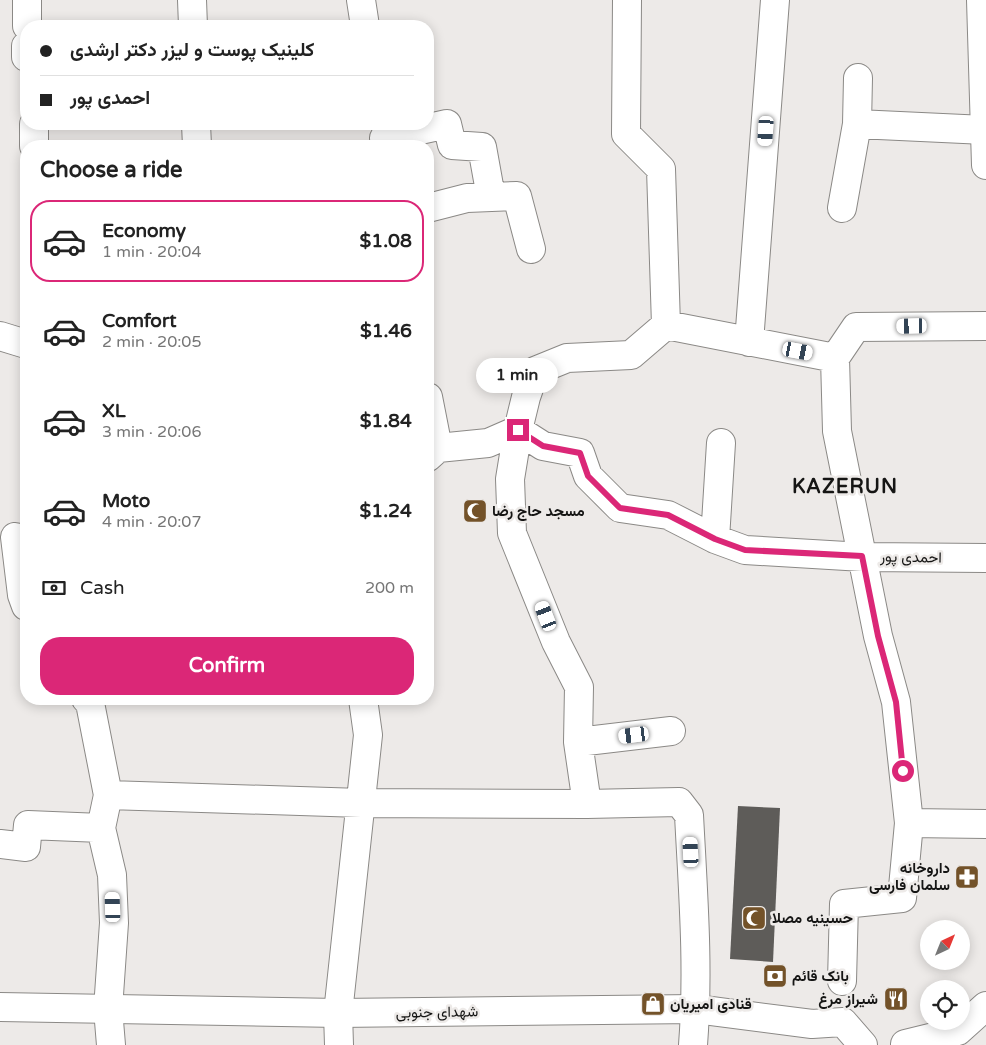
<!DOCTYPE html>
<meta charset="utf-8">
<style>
:root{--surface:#fff;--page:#f2f2f2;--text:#222;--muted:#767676;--line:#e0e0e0;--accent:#db2777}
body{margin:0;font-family:"Varela Round",Vazirmatn,sans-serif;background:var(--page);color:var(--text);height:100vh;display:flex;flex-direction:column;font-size:19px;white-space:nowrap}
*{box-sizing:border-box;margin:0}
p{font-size:16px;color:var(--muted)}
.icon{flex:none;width:28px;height:28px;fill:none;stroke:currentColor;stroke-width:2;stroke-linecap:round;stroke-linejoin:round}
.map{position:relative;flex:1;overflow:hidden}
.sheet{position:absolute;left:20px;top:140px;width:414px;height:565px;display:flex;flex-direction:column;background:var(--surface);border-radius:20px;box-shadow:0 2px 12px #0003}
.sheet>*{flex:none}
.hud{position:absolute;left:20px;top:20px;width:414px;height:110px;border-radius:20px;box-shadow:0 2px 12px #0003;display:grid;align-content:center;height:110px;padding:0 20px;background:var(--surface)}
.needle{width:32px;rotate:43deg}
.tools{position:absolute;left:920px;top:920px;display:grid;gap:10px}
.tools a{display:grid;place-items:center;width:50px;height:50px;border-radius:50%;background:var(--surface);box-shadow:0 2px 12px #0003;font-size:25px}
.end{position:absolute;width:22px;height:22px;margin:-11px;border:6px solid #db2777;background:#fff;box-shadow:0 0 0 2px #fff}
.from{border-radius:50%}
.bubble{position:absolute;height:35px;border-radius:18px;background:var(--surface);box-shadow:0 2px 12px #0003;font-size:16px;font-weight:700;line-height:35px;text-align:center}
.car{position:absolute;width:15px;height:30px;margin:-15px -8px;border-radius:6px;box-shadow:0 0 4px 1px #0007;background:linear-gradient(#fff 24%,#345 0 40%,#fff 0 76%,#345 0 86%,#fff 0)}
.hud b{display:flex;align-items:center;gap:18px;height:48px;font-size:19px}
.hud b+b{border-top:1px solid var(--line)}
.hud i{width:12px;height:12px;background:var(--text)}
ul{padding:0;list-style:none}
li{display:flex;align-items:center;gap:15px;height:82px;margin:0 10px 8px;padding:0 10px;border:2px solid transparent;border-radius:20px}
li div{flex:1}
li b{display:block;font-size:19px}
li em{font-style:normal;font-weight:700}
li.selected{border-color:var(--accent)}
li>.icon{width:45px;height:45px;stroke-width:1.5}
h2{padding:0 20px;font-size:22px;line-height:60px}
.pay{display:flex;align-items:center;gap:12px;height:55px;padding:0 20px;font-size:19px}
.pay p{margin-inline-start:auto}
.button{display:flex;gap:10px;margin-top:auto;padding:10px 20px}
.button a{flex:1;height:58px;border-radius:20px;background:var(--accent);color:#fff;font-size:20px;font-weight:700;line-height:58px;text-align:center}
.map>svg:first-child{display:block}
.building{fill:#5e5c59}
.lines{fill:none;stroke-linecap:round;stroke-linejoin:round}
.minor-casing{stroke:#8b8986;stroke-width:30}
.major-casing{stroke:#8b8986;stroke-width:30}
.minor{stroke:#fff;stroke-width:28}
.major{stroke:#fff;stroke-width:28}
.route{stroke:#db2777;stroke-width:6}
.labels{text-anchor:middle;stroke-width:5;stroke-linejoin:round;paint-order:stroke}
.poi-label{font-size:15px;font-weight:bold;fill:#151514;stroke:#edeae8;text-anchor:start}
.street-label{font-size:15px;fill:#151514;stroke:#edeae8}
.district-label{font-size:20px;font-weight:bold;letter-spacing:1px;fill:#151514;stroke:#edeae8}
</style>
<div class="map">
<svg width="986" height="1045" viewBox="0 0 986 1045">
<rect width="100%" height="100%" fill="#edeae8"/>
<path class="building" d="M738,806L780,808L773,962L730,959Z"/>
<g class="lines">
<defs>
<path id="minor" d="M192,0L193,26
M361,0L365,26
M627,0L626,134L661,169L666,325
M27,26V0
M26,46V57
M34,124V146
M196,124L197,146
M857,124L858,78
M384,138L447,124L452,145L482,147L491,197
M428,208L467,198L517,196L531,249
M842,208L857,124L985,130
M0,336L26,344
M749,342L775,0
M835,358L837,431L878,636L896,702L909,823
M428,397L438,448
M428,457L438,448L488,443L518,430L526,397L535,371L567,358L631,355L666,325L835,358L856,327L986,326
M15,537L22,595L26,606
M715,539L721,443
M86,699L90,703L108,795L101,828L112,875L114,923L108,1009L111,1045
M578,742L671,731
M108,795L361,803L587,804
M0,844L26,847L28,825L101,828
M842,981L844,904L902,898L909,823L986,824
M339,1045L338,1013L368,735L363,699
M693,1045C699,968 693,892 689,815L679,802L587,804L578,742L579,687L556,642L512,533L510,479L518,430L543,446L580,453L588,476L620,508L668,515L715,539L745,550L863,557L986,558"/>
<path id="major" d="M981,0L986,165
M0,1007L338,1013L696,1009L812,1024L843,1022L863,1045
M905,1044L958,1031L986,1006"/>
</defs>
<use href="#minor" class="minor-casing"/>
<use href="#major" class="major-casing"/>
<use href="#minor" class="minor"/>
<use href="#major" class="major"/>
</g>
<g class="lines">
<path class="route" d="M518,430L543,446L580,453L588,476L620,508L668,515L715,539L745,550L862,556L878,636L896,702L903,771"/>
</g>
<defs>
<symbol id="mosque-square" viewBox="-11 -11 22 22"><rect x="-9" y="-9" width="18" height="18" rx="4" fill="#735229" stroke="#edeae8"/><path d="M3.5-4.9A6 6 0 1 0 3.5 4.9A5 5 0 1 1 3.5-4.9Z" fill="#fff"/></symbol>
<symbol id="pharmacy-square" viewBox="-11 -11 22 22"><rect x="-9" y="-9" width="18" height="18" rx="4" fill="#735229" stroke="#edeae8"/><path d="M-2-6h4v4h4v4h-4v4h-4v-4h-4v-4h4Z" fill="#fff"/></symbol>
<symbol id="bank-square" viewBox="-11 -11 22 22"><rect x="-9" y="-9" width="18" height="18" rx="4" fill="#735229" stroke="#edeae8"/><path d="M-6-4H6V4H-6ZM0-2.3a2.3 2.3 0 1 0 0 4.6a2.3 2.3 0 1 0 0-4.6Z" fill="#fff"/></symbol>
<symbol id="restaurant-square" viewBox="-11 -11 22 22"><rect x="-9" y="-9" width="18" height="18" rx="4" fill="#735229" stroke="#edeae8"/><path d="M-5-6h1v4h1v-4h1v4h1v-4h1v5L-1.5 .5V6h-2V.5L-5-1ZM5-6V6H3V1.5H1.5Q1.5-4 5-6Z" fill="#fff"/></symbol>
<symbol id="shop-square" viewBox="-11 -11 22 22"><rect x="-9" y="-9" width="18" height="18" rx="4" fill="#735229" stroke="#edeae8"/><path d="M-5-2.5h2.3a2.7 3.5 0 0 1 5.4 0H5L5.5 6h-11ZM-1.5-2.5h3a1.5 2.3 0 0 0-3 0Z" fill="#fff"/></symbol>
</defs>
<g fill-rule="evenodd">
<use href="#mosque-square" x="461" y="497" width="28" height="28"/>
<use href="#pharmacy-square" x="953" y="863" width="28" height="28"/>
<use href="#mosque-square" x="740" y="904" width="28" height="28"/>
<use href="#bank-square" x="761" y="962" width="28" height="28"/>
<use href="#restaurant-square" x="882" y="985" width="28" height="28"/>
<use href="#shop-square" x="639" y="990" width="28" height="28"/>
</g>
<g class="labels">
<g class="poi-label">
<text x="492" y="516">مسجد حاج رضا</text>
<text x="950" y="873" text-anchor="end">داروخانه<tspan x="950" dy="17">سلمان فارسی</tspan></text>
<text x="772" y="923">حسینیه مصلا</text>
<text x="792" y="981">بانک قائم</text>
<text x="878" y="1004" text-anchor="end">شیراز مرغ</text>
<text x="670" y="1009">قنادی امیریان</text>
</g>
<g class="street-label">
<text transform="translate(911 557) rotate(1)" y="5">احمدی پور</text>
<text transform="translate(437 1012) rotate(-1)" y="5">شهدای جنوبی</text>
</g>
<g class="district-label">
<text x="845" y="493">KAZERUN</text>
</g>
</g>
</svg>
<div class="tools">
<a><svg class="needle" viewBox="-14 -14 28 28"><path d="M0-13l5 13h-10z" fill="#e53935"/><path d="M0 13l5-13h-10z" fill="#767676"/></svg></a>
<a><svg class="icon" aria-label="locate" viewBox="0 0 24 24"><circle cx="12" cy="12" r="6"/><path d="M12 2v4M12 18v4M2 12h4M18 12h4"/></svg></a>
</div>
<i class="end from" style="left:903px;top:771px"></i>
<i class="end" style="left:518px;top:430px"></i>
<div class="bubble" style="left:476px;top:358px;width:82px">1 min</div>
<i class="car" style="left:766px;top:131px;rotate:184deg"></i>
<i class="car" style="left:912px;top:326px;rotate:269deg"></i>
<i class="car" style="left:798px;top:351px;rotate:101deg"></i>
<i class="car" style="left:546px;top:616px;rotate:339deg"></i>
<i class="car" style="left:634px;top:735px;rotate:263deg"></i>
<i class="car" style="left:691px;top:852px;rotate:357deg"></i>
<i class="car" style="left:113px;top:907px;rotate:358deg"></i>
<div class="hud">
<b><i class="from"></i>کلینیک پوست و لیزر دکتر ارشدی</b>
<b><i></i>احمدی پور</b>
</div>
<section class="sheet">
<h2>Choose a ride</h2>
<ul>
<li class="selected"><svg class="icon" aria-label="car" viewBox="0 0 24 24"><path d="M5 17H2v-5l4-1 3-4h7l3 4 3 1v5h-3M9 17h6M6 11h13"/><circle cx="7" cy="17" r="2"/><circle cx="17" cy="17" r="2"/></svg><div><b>Economy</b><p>1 min · 20:04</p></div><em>$1.08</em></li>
<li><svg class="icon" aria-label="car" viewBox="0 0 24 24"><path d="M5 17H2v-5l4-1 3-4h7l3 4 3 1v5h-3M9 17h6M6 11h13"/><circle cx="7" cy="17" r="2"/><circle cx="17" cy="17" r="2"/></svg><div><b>Comfort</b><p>2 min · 20:05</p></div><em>$1.46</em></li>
<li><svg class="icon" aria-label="car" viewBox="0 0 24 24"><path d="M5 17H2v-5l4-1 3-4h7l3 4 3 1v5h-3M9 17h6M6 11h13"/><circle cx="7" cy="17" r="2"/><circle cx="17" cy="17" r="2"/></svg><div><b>XL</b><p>3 min · 20:06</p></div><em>$1.84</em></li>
<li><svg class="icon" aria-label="car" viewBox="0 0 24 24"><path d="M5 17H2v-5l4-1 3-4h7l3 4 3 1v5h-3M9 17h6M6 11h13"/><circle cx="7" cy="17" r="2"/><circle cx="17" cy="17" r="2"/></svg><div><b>Moto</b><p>4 min · 20:07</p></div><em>$1.24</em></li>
</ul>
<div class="pay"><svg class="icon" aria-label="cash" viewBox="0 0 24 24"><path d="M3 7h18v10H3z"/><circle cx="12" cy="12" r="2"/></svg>Cash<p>200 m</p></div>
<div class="button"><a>Confirm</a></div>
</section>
</div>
